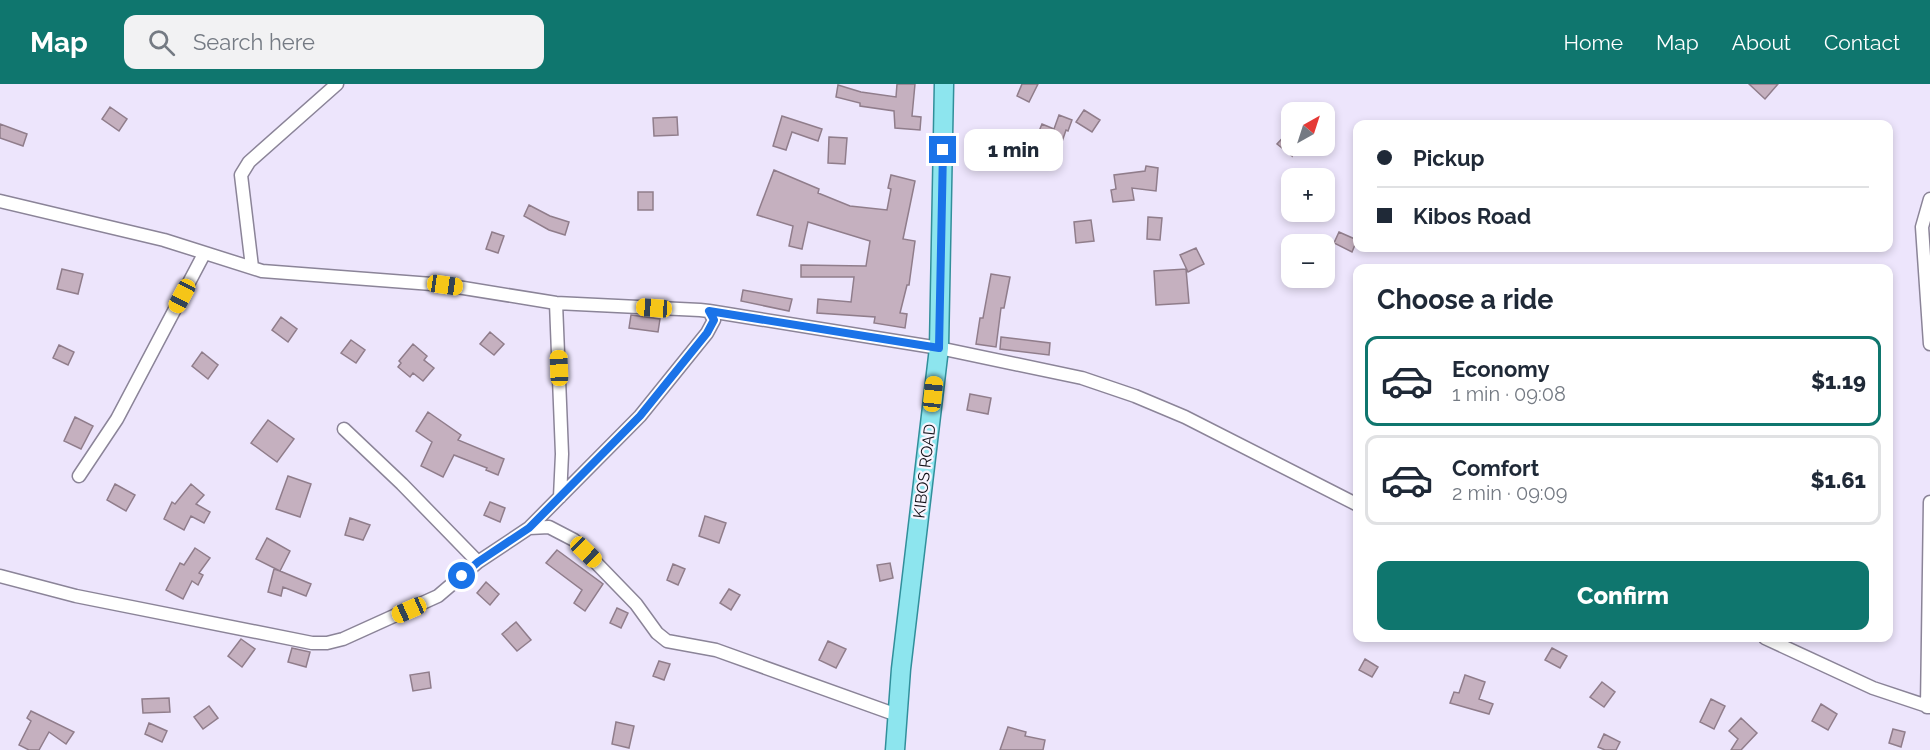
<!DOCTYPE html>
<meta charset="utf-8">
<style>
:root{--surface:#fff;--page:#f2f2f3;--text:#1f2937;--muted:#747a83;--line:#e0e1e3;--accent:#0f766e}
body{margin:0;font-family:Raleway,sans-serif;background:var(--page);color:var(--text);height:100vh;display:flex;flex-direction:column;font-size:22px;white-space:nowrap}
*{box-sizing:border-box;margin:0}
p{font-size:20px;color:var(--muted)}
.icon{flex:none;width:33px;height:33px;fill:none;stroke:currentColor;stroke-width:2;stroke-linecap:round;stroke-linejoin:round}
.map{position:relative;flex:1;overflow:hidden}
.sheet{position:absolute;left:1353px;top:180px;width:540px;height:378px;display:flex;flex-direction:column;background:var(--surface);border-radius:12px;box-shadow:0 3px 9px #0003}
.sheet>*{flex:none}
.banner{position:absolute;left:1353px;top:36px;width:540px;height:132px;border-radius:12px;box-shadow:0 3px 9px #0003;display:grid;align-content:center;height:132px;padding:0 24px;background:var(--surface)}
.needle{width:39px;rotate:39deg}
.controls{position:absolute;left:1281px;top:18px;display:grid;gap:12px}
.controls a{display:grid;place-items:center;width:54px;height:54px;border-radius:12px;background:var(--surface);box-shadow:0 3px 9px #0003;font-size:30px}
.end{position:absolute;width:27px;height:27px;margin:-14px;border:8px solid #1a73e8;background:#fff;box-shadow:0 0 0 3px #fff}
.from{border-radius:50%}
.bubble{position:absolute;height:42px;border-radius:12px;background:var(--surface);box-shadow:0 3px 9px #0003;font-size:20px;font-weight:800;line-height:42px;text-align:center}
.car{position:absolute;width:18px;height:36px;margin:-18px -9px;border-radius:8px;box-shadow:0 0 4px 2px #0007;background:linear-gradient(#f5c518 24%,#345 0 40%,#f5c518 0 76%,#345 0 86%,#f5c518 0)}
.banner b{display:flex;align-items:center;gap:21px;height:57px;font-size:22px}
.banner b+b{border-top:2px solid var(--line)}
.banner i{width:15px;height:15px;background:var(--text)}
ul{padding:0;list-style:none}
li{display:flex;align-items:center;gap:18px;height:90px;margin:0 12px 9px;padding:0 12px;border:3px solid var(--line);border-radius:12px}
li div{flex:1}
li b{display:block;font-size:22px}
li em{font-style:normal;font-weight:800}
li.on{border-color:var(--accent)}
li>.icon{width:54px;height:54px;stroke-width:1.5}
h2{padding:0 24px;font-size:27px;line-height:72px}
.primary-button{display:flex;gap:12px;margin-top:auto;padding:12px 24px}
.primary-button a{flex:1;height:69px;border-radius:12px;background:var(--accent);color:#fff;font-size:24px;font-weight:800;line-height:69px;text-align:center}
header{display:flex;align-items:center;gap:36px;box-sizing:border-box;height:84px;padding:0 30px;background:var(--accent);color:#fff}
header strong{font-size:28px}
nav{display:flex;gap:33px;margin-inline-start:auto;font-size:21px}
.search{width:420px;height:54px;background:var(--page);display:flex;align-items:center;gap:15px;box-sizing:border-box;padding:0 21px;border-radius:12px;color:var(--muted);font-size:22px}
.map>svg:first-child{display:block}
.building{fill:#c5b0bf;stroke:#907d8b;stroke-width:1.5}
.lines{fill:none;stroke-linecap:round;stroke-linejoin:round}
.minor-casing{stroke:#8b8498;stroke-width:15}
.primary-casing{stroke:#318f9b;stroke-width:21}
.minor{stroke:#fff;stroke-width:12}
.primary{stroke:#8de5ee;stroke-width:18}
.route{stroke:#1a73e8;stroke-width:8}
.labels{text-anchor:middle;stroke-width:4.5;stroke-linejoin:round;paint-order:stroke}
.street-label{font-size:16px;fill:#121017;stroke:#f8f5fe}
</style>
<header>
<strong>Map</strong>
<div class="search"><svg class="icon" aria-label="search" viewBox="0 0 24 24"><circle cx="10" cy="10" r="6"/><path d="M15 15l6 6"/></svg>Search here</div>
<nav><a>Home</a><a>Map</a><a>About</a><a>Contact</a></nav>
</header>
<div class="map">
<svg width="1930" height="666" viewBox="0 0 1930 666">
<rect width="100%" height="100%" fill="#ede5fc"/>
<path class="building" d="M897,0H915L912,32L921,33L920,46L895,44L894,27L860,22V19L836,13L838,1L861,8L896,13Z
M1022,0H1038L1029,18L1017,12Z
M1749,0H1778L1765,15Z
M110,23L127,35L119,47L102,35Z
M1084,26L1100,36L1092,48L1076,38Z
M1059,31L1072,36L1068,47L1066,46L1055,78L1030,69L1042,40L1054,45Z
M782,32L822,45L818,57L792,48L786,66L773,62Z
M677,33L678,51L654,52L653,34Z
M0,40L27,50L23,62L0,54Z
M1292,44V72L1277,60Z
M829,53L847,54L845,80L828,79Z
M1146,82L1158,84L1156,107L1132,104L1134,116L1113,118L1111,106L1116,105L1114,91L1145,87Z
M774,86L819,105L818,109L850,122L887,126L891,105L888,104L891,91L915,97L903,155L915,157L909,201H907L900,229L907,230L905,244L874,239L875,233L817,229L818,215L851,218L854,193H801V181L866,182L870,157L808,138L802,165L789,162L793,142L757,131Z
M638,108H653V126H638Z
M529,121L550,132L569,138L565,151L549,146L524,132Z
M1148,133L1162,134L1160,156L1147,155Z
M1091,136L1094,157L1076,159L1074,138Z
M492,148L504,152L498,169L486,165Z
M1339,148L1357,156L1352,168L1334,159Z
M1196,164L1204,180L1188,188L1180,171Z
M62,185L83,190L78,210L57,205Z
M1186,185L1189,219L1156,221L1154,187Z
M991,190L1010,193L1004,224H1001L996,263L976,260L980,234H983Z
M743,206L792,215L789,227L741,217Z
M631,231L660,235L658,248L629,244Z
M281,233L297,245L288,258L272,246Z
M490,248L504,260L494,271L480,260Z
M1001,253L1050,259L1049,271L1000,265Z
M351,256L365,266L356,279L341,269Z
M413,260L427,272L424,276L434,284L423,297L413,289L410,293L398,283L401,279L399,277Z
M59,261L74,268L68,281L53,274Z
M202,268L218,281L208,295L192,282Z
M970,310L991,314L988,330L967,326Z
M428,328L461,351L458,356L504,375L498,391L486,386L487,384L454,371L443,393L421,382L432,358L416,347Z
M75,333L93,342L81,365L64,357Z
M268,336L294,355L277,378L251,359Z
M288,392L311,400L300,433L276,425Z
M115,400L135,411L126,427L107,416Z
M191,400L204,411L196,420L210,428L204,439L191,432L184,446L164,435L172,418L175,420Z
M490,418L505,424L500,438L484,431Z
M705,432L726,439L719,459L699,452Z
M350,434L370,441L363,456L345,451Z
M267,454L290,467L280,487L311,500L306,512L283,503L281,512L268,508L274,485L280,487L256,475Z
M195,464L210,474L199,489L203,491L198,501L192,497L183,515L166,506L180,479L184,481Z
M557,466L603,500L585,527L574,519L582,506L546,479Z
M890,479L893,494L880,497L877,481Z
M673,480L685,485L678,501L667,496Z
M486,498L499,510L490,521L477,509Z
M729,505L740,511L731,526L720,519Z
M617,524L628,529L621,544L610,539Z
M516,538L531,556L517,567L502,550Z
M241,555L255,565L242,583L228,572Z
M828,557L846,565L836,584L819,576Z
M292,564L310,568L306,583L288,578Z
M1552,564L1567,572L1560,584L1545,576Z
M1365,575L1378,583L1372,593L1359,586Z
M659,577L670,580L664,596L653,592Z
M429,588L431,604L413,607L410,591Z
M1465,591L1485,598L1479,615L1493,620L1489,630L1450,619L1454,608L1459,609Z
M1602,598L1615,608L1604,623L1590,613Z
M169,614L170,628L143,629L142,615Z
M1711,615L1725,622L1714,645L1700,638Z
M1821,620L1837,630L1828,646L1812,637Z
M209,622L218,634L203,645L194,633Z
M31,627L74,648L66,660L49,648L39,666H29L19,661L31,637L27,634Z
M1741,634L1757,649L1741,666H1731L1738,655L1729,647Z
M616,638L634,642L629,664L612,660Z
M149,639L167,647L162,658L145,650Z
M1008,643L1026,648L1025,652L1045,656L1043,666H1000Z
M1893,645L1905,648L1901,663L1889,659Z
M1604,650L1620,658L1616,666H1605L1598,663Z"/>
<g class="lines">
<defs>
<path id="minor" d="M1930,115L1922,143L1930,260
M0,117L164,156L262,187L445,201L556,219L700,226L709,227L714,236L707,249L640,332L529,444L478,478L438,512L343,555L327,559H312L76,512L0,492
M252,183L241,91L249,78L337,0
M556,219L562,370L560,413
M709,227L939,264L1082,294L1135,312L1185,333L1358,421
M344,345L402,400L478,478
M79,392L117,335L204,170
M529,444L549,443L574,456L636,520L657,549L667,557L716,566L897,631
M1765,554L1873,604L1930,623
M1927,623L1930,418"/>
<path id="primary" d="M895,666L901,585L939,264L944,0"/>
</defs>
<use href="#minor" class="minor-casing"/>
<use href="#primary" class="primary-casing"/>
<use href="#minor" class="minor"/>
<use href="#primary" class="primary"/>
</g>
<g class="lines">
<path class="route" d="M462,492L478,478L529,444L640,332L707,249L714,236L709,227L939,264L943,66"/>
</g>
<g class="labels">
<g class="street-label">
<text transform="translate(924 387) rotate(-83)" y="6">KIBOS ROAD</text>
</g>
</g>
</svg>
<div class="controls">
<a><svg class="needle" viewBox="-14 -14 28 28"><path d="M0-13l5 13h-10z" fill="#e53935"/><path d="M0 13l5-13h-10z" fill="#747a83"/></svg></a>
<a>+</a>
<a>−</a>
</div>
<i class="end from" style="left:462px;top:492px"></i>
<i class="end" style="left:943px;top:66px"></i>
<div class="bubble" style="left:964px;top:45px;width:99px">1 min</div>
<i class="car" style="left:445px;top:201px;rotate:98deg"></i>
<i class="car" style="left:182px;top:212px;rotate:208deg"></i>
<i class="car" style="left:654px;top:224px;rotate:274deg"></i>
<i class="car" style="left:559px;top:284px;rotate:358deg"></i>
<i class="car" style="left:933px;top:310px;rotate:6deg"></i>
<i class="car" style="left:586px;top:468px;rotate:134deg"></i>
<i class="car" style="left:409px;top:526px;rotate:246deg"></i>
<div class="banner">
<b><i class="from"></i>Pickup</b>
<b><i></i>Kibos Road</b>
</div>
<section class="sheet">
<h2>Choose a ride</h2>
<ul>
<li class="on"><svg class="icon" aria-label="car" viewBox="0 0 24 24"><path d="M5 17H2v-5l4-1 3-4h7l3 4 3 1v5h-3M9 17h6M6 11h13"/><circle cx="7" cy="17" r="2"/><circle cx="17" cy="17" r="2"/></svg><div><b>Economy</b><p>1 min · 09:08</p></div><em>$1.19</em></li>
<li><svg class="icon" aria-label="car" viewBox="0 0 24 24"><path d="M5 17H2v-5l4-1 3-4h7l3 4 3 1v5h-3M9 17h6M6 11h13"/><circle cx="7" cy="17" r="2"/><circle cx="17" cy="17" r="2"/></svg><div><b>Comfort</b><p>2 min · 09:09</p></div><em>$1.61</em></li>
</ul>
<div class="primary-button"><a>Confirm</a></div>
</section>
</div>
